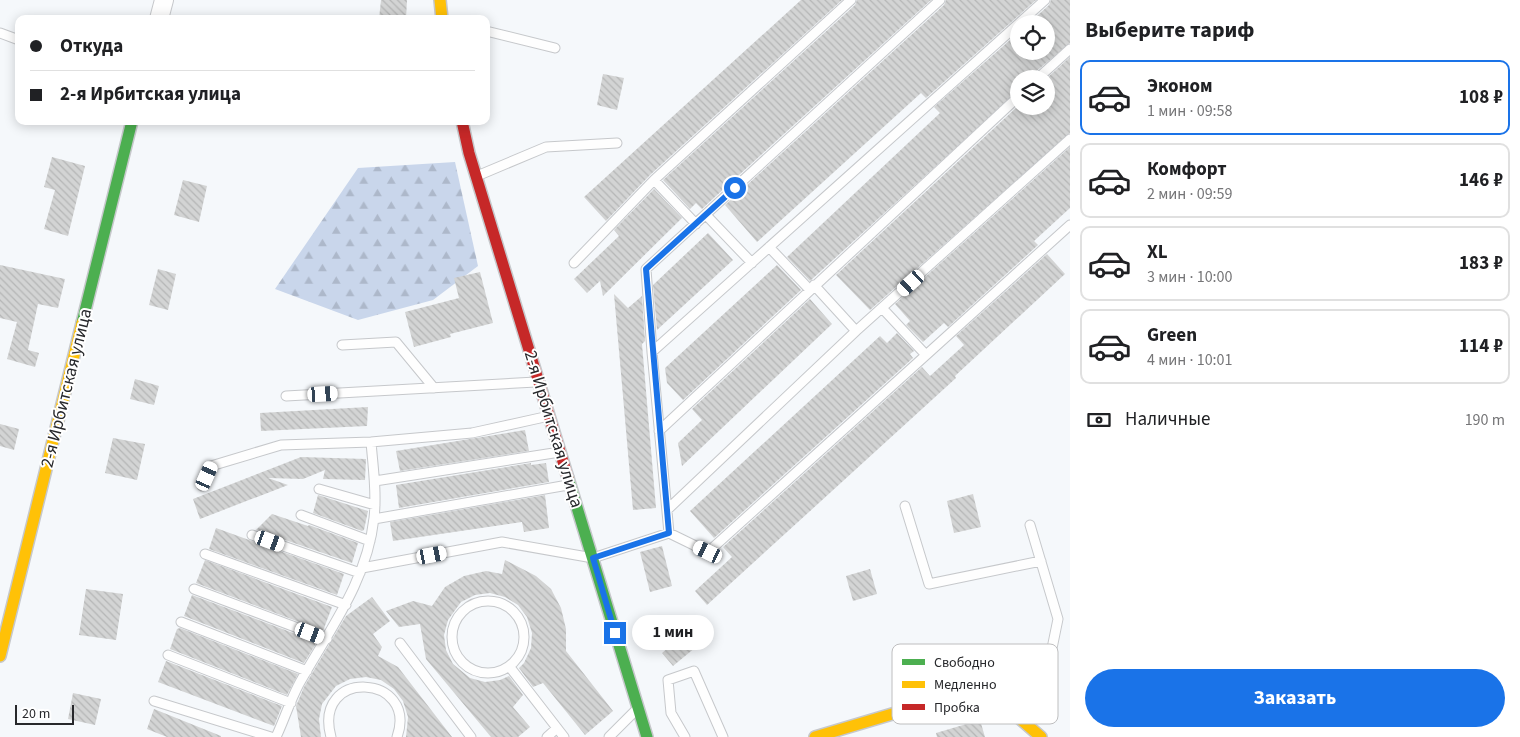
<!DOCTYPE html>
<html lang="ru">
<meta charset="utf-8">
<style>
:root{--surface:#fff;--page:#f6f6f6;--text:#202124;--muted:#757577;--line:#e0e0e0;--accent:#1a73e8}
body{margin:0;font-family:"Source Sans 3",sans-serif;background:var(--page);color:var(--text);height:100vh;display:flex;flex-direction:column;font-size:19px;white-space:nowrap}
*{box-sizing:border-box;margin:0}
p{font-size:16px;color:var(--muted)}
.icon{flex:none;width:28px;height:28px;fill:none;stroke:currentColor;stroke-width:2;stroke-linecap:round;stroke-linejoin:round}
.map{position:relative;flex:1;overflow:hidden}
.sheet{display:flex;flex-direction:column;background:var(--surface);width:450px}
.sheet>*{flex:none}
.guide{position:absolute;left:15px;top:15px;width:475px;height:110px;border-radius:10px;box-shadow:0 2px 12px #0003;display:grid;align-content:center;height:110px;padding:0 15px;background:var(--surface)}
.buttons{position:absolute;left:1010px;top:15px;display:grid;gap:10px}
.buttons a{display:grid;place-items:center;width:45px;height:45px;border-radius:50%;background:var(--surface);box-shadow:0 2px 12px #0003;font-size:25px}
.scale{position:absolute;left:15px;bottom:12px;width:59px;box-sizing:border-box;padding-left:5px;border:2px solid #27282b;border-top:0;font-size:14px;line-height:18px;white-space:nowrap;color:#27282b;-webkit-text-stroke:4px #fff;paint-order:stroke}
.end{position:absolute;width:22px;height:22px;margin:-11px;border:6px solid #1a73e8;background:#fff;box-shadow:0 0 0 2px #fff}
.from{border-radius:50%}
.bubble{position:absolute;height:35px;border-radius:18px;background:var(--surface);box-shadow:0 2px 12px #0003;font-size:16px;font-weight:700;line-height:35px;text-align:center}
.car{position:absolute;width:15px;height:30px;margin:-15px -8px;border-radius:6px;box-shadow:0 0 4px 1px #0007;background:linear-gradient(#fff 24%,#345 0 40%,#fff 0 76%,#345 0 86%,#fff 0)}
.guide b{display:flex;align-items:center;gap:18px;height:48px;font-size:19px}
.guide b+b{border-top:1px solid var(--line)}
.guide i{width:12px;height:12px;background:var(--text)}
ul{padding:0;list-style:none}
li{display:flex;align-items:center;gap:15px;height:75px;margin:0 10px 8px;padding:0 5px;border:2px solid var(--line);border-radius:10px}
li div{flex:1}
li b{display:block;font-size:19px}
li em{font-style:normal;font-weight:700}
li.on{border-color:var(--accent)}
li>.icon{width:45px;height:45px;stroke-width:1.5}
h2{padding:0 15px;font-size:22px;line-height:60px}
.pay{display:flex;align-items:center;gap:12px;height:55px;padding:0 15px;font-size:19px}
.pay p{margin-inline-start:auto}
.button{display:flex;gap:10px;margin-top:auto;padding:10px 15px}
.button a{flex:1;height:58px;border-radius:30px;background:var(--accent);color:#fff;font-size:20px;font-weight:700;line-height:58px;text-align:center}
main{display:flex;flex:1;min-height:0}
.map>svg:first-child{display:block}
.forest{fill:url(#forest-firs)}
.building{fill:url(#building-back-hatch)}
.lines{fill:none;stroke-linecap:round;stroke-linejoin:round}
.lane-casing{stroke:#c6c8cb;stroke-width:11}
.street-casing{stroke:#c6c8cb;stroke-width:20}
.fast-casing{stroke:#c6c8cb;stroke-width:14}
.slow-casing{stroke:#c6c8cb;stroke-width:14}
.jam-casing{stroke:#c6c8cb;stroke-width:14}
.lane{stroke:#fefefe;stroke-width:9}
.street{stroke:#fefefe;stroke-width:18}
.fast{stroke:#4caf50;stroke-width:11}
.slow{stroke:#ffc107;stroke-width:11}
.jam{stroke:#c62828;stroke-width:11}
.route{stroke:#1a73e8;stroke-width:6}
.labels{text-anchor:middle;stroke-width:4;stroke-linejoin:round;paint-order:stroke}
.street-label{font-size:18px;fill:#27282b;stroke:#fff}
.key{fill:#fff;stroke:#bebebf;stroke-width:1}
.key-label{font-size:14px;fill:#27282b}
</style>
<main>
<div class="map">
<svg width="1070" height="737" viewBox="0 0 1070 737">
<defs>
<pattern id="forest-firs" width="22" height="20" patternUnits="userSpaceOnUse" patternTransform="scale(1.25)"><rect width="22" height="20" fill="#c9d6eb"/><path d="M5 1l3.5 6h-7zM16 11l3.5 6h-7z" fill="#adb8ca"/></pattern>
<pattern id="building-back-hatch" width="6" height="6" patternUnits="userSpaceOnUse" patternTransform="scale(1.25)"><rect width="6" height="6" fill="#d3d4d4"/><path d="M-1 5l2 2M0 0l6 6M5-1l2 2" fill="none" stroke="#b5b6b6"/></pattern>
</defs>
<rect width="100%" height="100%" fill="#f5f8fb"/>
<path class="forest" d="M455,162L478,266L433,300L358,320L275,289L358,168Z"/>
<path class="building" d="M381,0H407L406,19H379Z
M801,0H842L650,175L606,221L584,197Z
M857,0H931L716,196L702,209L696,203L690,209L663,180L855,5Z
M946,0H1036L926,98L921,93L757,242L725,205L944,5Z
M1051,0H1070V43L1033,74L1031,79H1019V90L810,281L787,257L940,113L934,107L1019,32V51H1046V24H1028L1049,5Z
M1070,57V133L870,310L836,275L1019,105L1046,106V79Z
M603,74L624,78L617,110L597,105Z
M1070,147V208L1034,241L1038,245L948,327L944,323L923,342L906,325L910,321L895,304Z
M52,157L85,166L68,236L44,229L55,190L44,187Z
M183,180L207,186L199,222L174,215Z
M654,189L682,218L603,296L600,281L587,293L574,279L619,236L614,230Z
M708,233L733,260L657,330L653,285Z
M1047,254L1065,274L955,376L956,378L707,605L695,591L732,557L723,547L922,367L930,376L964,345L956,336Z
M0,265L65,279L58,308L38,304L28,350L39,353L35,367L7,359L17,322L0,318Z
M777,265L801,290L683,400L667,383L665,368Z
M158,269L176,274L168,310L149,305Z
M480,272L493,323L450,334L451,337L414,347L405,312L459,298L454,278Z
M614,294L628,308L642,296L645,341L642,344L656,508L633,510Z
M810,299L832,324L682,466L678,443L702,420L692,409Z
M897,333L914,351L910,354L913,358L714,538L690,511L880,336L887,343Z
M135,379L159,386L154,405L130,399Z
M368,407L367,426L261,431L260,413Z
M0,424L19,429L14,450L0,446Z
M525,430L529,451L400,471L396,451Z
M113,438L145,444L137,480L105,473Z
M301,457L366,459L365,480L323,479L325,470L303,479L268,478L288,485L200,519L193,499Z
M531,463V465L546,463L549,482L399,508L396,485Z
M973,494L981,527L954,533L947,501Z
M318,495L368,511L364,530L362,531L313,513Z
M545,495L549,528L524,532L522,522L393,541L390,522Z
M272,514L308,526L309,525L358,543L352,563L256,530Z
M216,528L344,574L337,595L209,549Z
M662,546L672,586L650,592L640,552Z
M205,560L332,607L323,631L196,583Z
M505,560L536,576L551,589L561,608L566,629V651L613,711L585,735L543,683L533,687L519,668L524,663L531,648L532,633L527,617L518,605L505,597L490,593L475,595L461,602L448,620L444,635L446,650L453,664L470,678L485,682L500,680L509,676L523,695L513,707L530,727L518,737H491L426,659L420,624L399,627L386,611L413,601L432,606L445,587L464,576L486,571L502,574Z
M870,569L877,594L853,601L846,576Z
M86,589L123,594L116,640L79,635Z
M192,595L317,642L304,663L184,616Z
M372,597L390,621L373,634L382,647L378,656L398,667L452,737H406L408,717L403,701L394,689L381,680L366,677L350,679L336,686L322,704L319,719L321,737H301L296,706L304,687L346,616Z
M180,628L298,674L287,695L170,649L177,629Z
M712,631L713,633L673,666L662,653L676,641L678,644Z
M166,661L282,706L274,726L158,682Z
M73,693L101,699L95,725L68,719Z
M154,709L221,736V737H167L147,729Z
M980,720L985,737H937L936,733Z"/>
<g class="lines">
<defs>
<path id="lane" d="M486,31L555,48
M0,33L19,40
M1037,79L1070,49
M477,176L546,147L617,143
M654,180L696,224
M706,215L752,263
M769,247L810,290
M574,263L654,180L851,0
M814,285L856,331
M883,309L926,355
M342,345L396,342L434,388
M652,352L646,269L940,0
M286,396L536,382
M659,431L1019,96
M375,481L560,452
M202,486L211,466L281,445L371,442L472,433L549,416
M319,489L375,505
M905,506L929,584L1041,561
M667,510L856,331L1070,139
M301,515L370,541
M374,519L568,485
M669,533L652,352L1045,0
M252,535L360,573
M205,554L346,605
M362,568L502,542L593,558L669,533L708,552L1070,225
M194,589L327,639
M452 637a36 36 0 1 1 72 0a36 36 0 1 1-72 0Z
M181,622L307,671
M400,643L471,737
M168,655L291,703
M509,666L564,737
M154,701L271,737
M1003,704L1049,663L1058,619L1030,525
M276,737C284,720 290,701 299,684C329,630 367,582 374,518C377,493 373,467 371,442
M331,737C312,667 419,674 397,737
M547,737L557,728
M609,737L637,709
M685,737L671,713L668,680L694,671L723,737"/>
<path id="street" d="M159,19L164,0"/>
<path id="fast" d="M82,323L132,121
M568,478L647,737"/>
<path id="slow" d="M440,0L442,19
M0,656L82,323
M815,737L946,698L974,694L1003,704L1041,737"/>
<path id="jam" d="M462,121L469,153L568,478"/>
</defs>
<use href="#lane" class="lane-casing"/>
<use href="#street" class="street-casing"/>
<use href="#fast" class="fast-casing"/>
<use href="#slow" class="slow-casing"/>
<use href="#jam" class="jam-casing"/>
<use href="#lane" class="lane"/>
<use href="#street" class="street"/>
<use href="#fast" class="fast"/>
<use href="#slow" class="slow"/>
<use href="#jam" class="jam"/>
</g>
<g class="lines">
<path class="route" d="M615,633L593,558L669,533L646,269L735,188"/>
</g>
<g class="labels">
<g class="street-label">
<text transform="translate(66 388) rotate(-76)" y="6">2-я Ирбитская улица</text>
<text transform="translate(554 429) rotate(73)" y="6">2-я Ирбитская улица</text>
</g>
</g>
<rect x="892" y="644" width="166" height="80" rx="8" class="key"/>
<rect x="902" y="659" width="23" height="6" fill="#4caf50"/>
<rect x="902" y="681" width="23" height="7" fill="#ffc107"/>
<rect x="902" y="704" width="23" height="6" fill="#c62828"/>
<g class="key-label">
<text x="934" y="667">Свободно</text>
<text x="934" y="689">Медленно</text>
<text x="934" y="712">Пробка</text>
</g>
</svg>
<div class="buttons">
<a><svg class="icon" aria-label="locate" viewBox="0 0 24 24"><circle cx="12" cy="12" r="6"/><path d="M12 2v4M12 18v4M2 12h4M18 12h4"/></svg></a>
<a><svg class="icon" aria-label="layers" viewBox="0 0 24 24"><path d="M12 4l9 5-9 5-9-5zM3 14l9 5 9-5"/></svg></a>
</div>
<div class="scale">20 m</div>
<i class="end from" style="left:735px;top:188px"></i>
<i class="end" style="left:615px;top:633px"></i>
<div class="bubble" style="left:632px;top:615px;width:82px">1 мин</div>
<i class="car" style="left:911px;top:283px;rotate:228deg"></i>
<i class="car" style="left:323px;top:394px;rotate:87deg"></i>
<i class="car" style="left:207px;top:476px;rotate:24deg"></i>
<i class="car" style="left:270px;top:541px;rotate:110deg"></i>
<i class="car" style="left:708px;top:552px;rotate:296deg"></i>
<i class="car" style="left:432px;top:555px;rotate:79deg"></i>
<i class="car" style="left:310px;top:633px;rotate:111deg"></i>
<div class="guide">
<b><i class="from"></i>Откуда</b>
<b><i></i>2-я Ирбитская улица</b>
</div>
</div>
<section class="sheet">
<h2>Выберите тариф</h2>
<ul>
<li class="on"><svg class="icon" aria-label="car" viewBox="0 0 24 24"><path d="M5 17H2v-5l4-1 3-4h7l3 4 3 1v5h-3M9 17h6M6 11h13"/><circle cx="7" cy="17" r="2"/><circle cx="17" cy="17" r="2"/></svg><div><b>Эконом</b><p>1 мин · 09:58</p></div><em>108 ₽</em></li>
<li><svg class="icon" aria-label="car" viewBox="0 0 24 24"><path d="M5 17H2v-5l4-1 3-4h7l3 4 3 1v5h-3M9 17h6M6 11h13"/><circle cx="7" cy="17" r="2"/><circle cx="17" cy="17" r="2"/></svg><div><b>Комфорт</b><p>2 мин · 09:59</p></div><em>146 ₽</em></li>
<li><svg class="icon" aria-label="car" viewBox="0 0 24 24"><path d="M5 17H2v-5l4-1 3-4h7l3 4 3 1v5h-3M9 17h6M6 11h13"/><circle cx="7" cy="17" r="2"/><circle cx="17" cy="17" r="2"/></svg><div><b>XL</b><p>3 мин · 10:00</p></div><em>183 ₽</em></li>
<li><svg class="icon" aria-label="car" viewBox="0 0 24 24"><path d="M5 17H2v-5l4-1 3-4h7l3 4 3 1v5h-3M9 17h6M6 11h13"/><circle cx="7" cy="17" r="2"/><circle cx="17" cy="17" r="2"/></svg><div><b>Green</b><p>4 мин · 10:01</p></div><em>114 ₽</em></li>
</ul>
<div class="pay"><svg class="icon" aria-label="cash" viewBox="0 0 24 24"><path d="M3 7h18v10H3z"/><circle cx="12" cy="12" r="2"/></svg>Наличные<p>190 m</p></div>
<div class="button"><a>Заказать</a></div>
</section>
</main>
